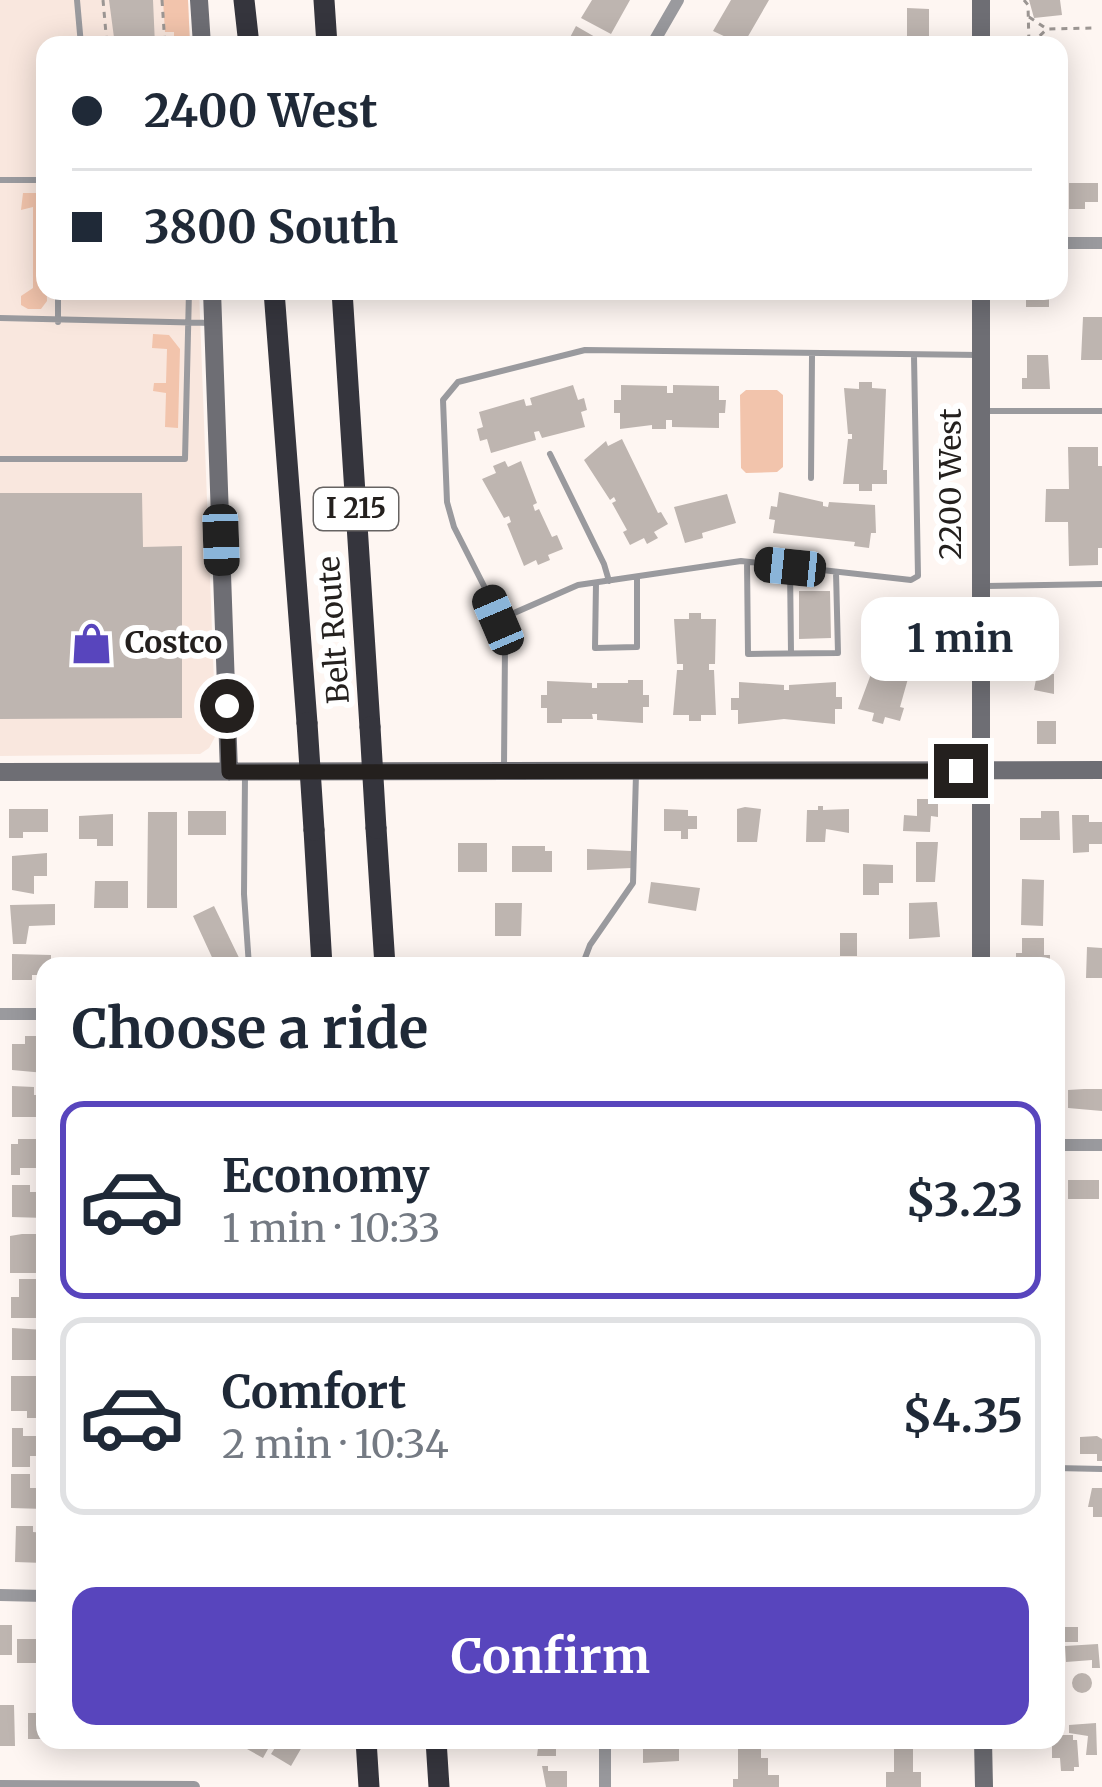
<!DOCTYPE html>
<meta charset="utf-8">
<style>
:root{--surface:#fff;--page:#f6f6f7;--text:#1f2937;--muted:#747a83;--line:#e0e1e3;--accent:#5845bd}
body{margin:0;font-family:Merriweather,serif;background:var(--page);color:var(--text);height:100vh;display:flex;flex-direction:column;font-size:45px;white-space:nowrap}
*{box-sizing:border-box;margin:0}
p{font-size:39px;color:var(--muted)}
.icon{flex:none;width:66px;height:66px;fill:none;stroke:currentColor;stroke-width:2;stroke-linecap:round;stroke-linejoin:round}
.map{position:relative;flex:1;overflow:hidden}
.panel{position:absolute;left:36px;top:957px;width:1029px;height:792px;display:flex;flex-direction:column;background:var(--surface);border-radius:24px;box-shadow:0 6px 30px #0003}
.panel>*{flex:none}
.hud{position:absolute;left:36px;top:36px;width:1032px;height:264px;border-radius:24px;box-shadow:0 6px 30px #0003;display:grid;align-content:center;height:264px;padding:0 36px;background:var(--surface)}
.end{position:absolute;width:54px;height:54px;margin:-27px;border:15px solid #24201e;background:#fff;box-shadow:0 0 0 6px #fff}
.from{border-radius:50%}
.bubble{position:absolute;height:84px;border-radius:24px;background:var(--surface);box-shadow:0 6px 30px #0003;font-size:39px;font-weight:700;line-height:84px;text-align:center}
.car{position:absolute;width:36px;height:72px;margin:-36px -18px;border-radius:15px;box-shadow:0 0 9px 3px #0007;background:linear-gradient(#222 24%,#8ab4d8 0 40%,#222 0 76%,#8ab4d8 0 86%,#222 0)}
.hud b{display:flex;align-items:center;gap:42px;height:114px;font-size:45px}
.hud b+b{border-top:3px solid var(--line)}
.hud i{width:30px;height:30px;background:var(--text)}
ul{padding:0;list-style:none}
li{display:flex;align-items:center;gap:36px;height:198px;margin:0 24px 18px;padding:0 12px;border:6px solid var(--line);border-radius:24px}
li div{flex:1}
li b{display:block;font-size:45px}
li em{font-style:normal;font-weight:700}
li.selected{border-color:var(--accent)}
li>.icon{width:108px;height:108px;stroke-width:1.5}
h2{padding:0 36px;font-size:54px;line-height:144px}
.button{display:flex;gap:24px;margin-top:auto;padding:24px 36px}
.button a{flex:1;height:138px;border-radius:24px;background:var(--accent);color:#fff;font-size:48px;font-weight:700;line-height:138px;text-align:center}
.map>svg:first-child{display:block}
.built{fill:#f9e7de}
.green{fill:#f2c4ac}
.building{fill:#beb5b0}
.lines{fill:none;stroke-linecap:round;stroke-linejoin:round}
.path{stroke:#9c9693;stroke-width:3;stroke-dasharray:6 6;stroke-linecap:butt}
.lane{stroke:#9a9a9e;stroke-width:6}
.street{stroke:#9a9a9e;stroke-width:12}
.secondary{stroke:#6e6e74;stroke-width:18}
.highway{stroke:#35353d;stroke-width:21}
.highway-bridge{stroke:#35353d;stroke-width:21}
.route{stroke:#24201e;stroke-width:15}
.labels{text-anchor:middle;stroke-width:12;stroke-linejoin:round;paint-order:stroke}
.shield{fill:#fff;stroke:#666362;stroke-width:3}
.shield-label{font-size:27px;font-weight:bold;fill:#24201e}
.street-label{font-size:30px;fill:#24201e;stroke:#fff}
.poi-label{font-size:30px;font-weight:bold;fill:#24201e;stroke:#fff;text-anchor:start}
</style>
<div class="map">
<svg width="1102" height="1787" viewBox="0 0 1102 1787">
<rect width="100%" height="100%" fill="#fef6f2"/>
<path class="built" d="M0,0H188L190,45H45V291H199L216,735L209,748L200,754L0,756Z"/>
<path class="green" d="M163,0H188L190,45H174V32H165Z
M23,193H45L47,301L41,309H28L21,305V296L33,288V207L21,210Z
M153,334L169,335L180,349L178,428L165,427L166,393L153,391L154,383H166L167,349L152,348Z
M746,390H777L783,395V467L777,472L746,473L741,468L740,395Z"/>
<path class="building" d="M109,0H153L155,45H115Z
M592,0H630L611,34L581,18Z
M731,0H769L743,45L713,31Z
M1029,0H1060L1062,15L1034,18Z
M907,8L929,9V40H907Z
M576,26L609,45H566Z
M1069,183H1098V202H1085V209H1069Z
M1026,291H1049V307H1026Z
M1083,317H1102V360H1081Z
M1027,355H1048L1050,389H1022V378H1027Z
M859,382H872V388L886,389L883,470H887V484H872V491H859V484H843L848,439H852V434H848L844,388L859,389Z
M573,385L578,400L584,398L587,410L581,412L585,427L542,438L539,431L534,432L536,440L491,453L487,439L480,441L477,429L483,427L479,412L524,399L526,406L532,405L530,398Z
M621,385L667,386V393H673V385L719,386V400H726L725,413H719V428L672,427V420H666V429H652V425L620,429V413H614V400H621Z
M622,439L658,513L661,512L668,524L654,532L658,538L647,544L644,538L630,545L623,532L627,530L612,503L616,501L614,497L610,500L584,460L606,441L608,446Z
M1068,447H1098V466H1102V548H1098V565L1069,566L1068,522H1045L1046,489H1069Z
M505,461L508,467L521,461L537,503L533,505L535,511L539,509L552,537L557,535L563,549L548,555L550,560L538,565L536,560L524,566L507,524L511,522L509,516L504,518L482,479L496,473L493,466Z
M779,492L823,502V506L828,507L829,502L875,505L876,533H871L869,548L854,546L855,542L773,533L775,520L769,519L771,506L777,507Z
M0,493H142L143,547L182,546V718L0,719Z
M727,494L736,523L702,533L703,538L685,543L674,507Z
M799,591H830L831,638L799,639Z
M1033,612H1057V656H1041V639L1033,630Z
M689,613H701V619H716L715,664H709V670H714L716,715H701V721H689V715H673L677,670H683V664H677L674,619H689Z
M899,614L924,627L904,673L909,675L900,707L904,708L900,721L885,717L883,724L872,721L874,713L858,709L874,666L878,667L879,662L874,661L883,615L898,619Z
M1037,674H1054V694L1034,690Z
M628,680H643V695H649V707H643V723L597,720V714H592L593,719H562V723H547V708H541V695H547V681L592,683V688H597V683H628Z
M739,682L784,685V690H789V685L836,682V697H842V709H835V724L784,719L738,724V710H731V698H739Z
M1037,721H1056V744H1037Z
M917,799H938V817L931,816L930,832L903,831L904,815L917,816Z
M818,806H823V810L849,809V833L826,829L825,842H806L807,810H818Z
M745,807L761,809L757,842H737V809Z
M9,809H48V832H23V838H9Z
M664,809L688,810V816H697V829H688V839H681V831H664Z
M188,811H226V835H188Z
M1041,811H1059L1060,840H1020V818H1041Z
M148,812H177V908H147Z
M113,814V846H97V839H79V816Z
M1072,815H1089V822H1102V844H1089V852L1073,853Z
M916,842H938L935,882H916Z
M458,843H487V872H458Z
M512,846H545V851H552V872H512Z
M587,849L631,851V868L587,870Z
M47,853V876H34V894L12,890V856Z
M863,864L893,865V883H879V895H863Z
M1022,879L1044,880L1043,926L1021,925Z
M95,881H128V908H94Z
M651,882L700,888L696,911L648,903Z
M937,902L940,937L909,939V903Z
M495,903H522L521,936H495Z
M55,904V925L29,926L26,944H13L10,905Z
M214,906L243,966H216L193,916Z
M840,933H857V956H840Z
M1022,938H1044V955H1050V966L1016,965V953H1022Z
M1087,947L1102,948V978H1086Z
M12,954L51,955V966H45V975H32V980H12Z
M718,958L784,960V966H718Z
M25,1036H45V1073L12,1070V1044H25Z
M12,1086L34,1087V1095H45V1117H12Z
M1084,1089H1102V1111L1068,1108V1090Z
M18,1139H36V1146H45V1168H20V1175H11V1144H18Z
M1068,1180H1099V1199H1068Z
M12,1185H30V1192H40V1197H45V1218L12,1217Z
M22,1234H44L42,1273H10V1236Z
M19,1279H38V1297H45V1318H11V1297H19Z
M12,1328L45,1330V1360H12Z
M11,1376H43L45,1413H38V1418H27V1411H11Z
M12,1428H23V1436H45V1456H30V1467H12Z
M1097,1436L1102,1439V1461H1097V1454H1080V1437Z
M11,1474H30V1488H45V1509L11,1508Z
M1092,1488H1102V1517H1093V1507H1088Z
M16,1526H33V1532L45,1533L44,1563L15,1562Z
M0,1625H12V1655H0Z
M41,1626H45V1663H17V1639H41Z
M1062,1627H1078V1642H1062Z
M1098,1644L1100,1668H1092V1660L1066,1662L1065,1646Z
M1072 1683a10 10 0 1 1 20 0a10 10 0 1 1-20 0Z
M37,1704H45V1739H28V1713H37Z
M0,1705H14L15,1746H0Z
M1096,1723L1097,1755H1086L1088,1736L1069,1733V1725Z
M1056,1735H1073V1740H1077L1079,1767H1074V1771H1061L1060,1758H1052V1740H1056Z
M85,1740H132V1745L85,1746Z
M253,1740H273L263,1758L247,1749Z
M280,1740H306L291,1766L271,1754Z
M539,1740H566V1747L556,1749V1756H537Z
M652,1740H673L679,1744V1761L643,1763V1743Z
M738,1740H761V1758H768V1775H779V1787H733V1779H738Z
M894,1748H913V1772H921V1787H886V1772H894Z
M542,1766H548V1771H567V1787H546Z"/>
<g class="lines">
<path class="path" d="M103,0L107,45
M162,0L165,45
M1024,0L1028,5L1029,45
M1029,17L1047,29L1095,28
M1031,44L1046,30"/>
<path class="lane" d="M77,0L81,45
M0,180H45
M58,291V322
M0,318L212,323
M985,411H1102
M550,454L604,564L609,581
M0,459H185L189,291
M811,478L812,356
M747,562L748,654L838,653L836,572
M790,567L791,653
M596,583L595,648L637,647V578
M986,586L1102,584
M498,620L578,585L741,561L911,580L918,576L914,356
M504,767L505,646L485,588L454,527L447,502L443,400L458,382L585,350L980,355
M245,775L244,894L249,966
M582,966L590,945L633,883L636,774
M1056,1468L1102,1469"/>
<path class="street" d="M652,45L678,0
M1059,243H1102
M0,1014H45
M1056,1145H1102
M0,1595L45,1596
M605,1740V1787
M0,1786L194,1787"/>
<path class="secondary" d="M199,0L202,45
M981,0V45
M212,291L229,772
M0,772L1102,770
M981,966V291
M983,1740L984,1787"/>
<path class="highway" d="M244,0L249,45
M324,0L327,45
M274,291L307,723
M342,291L370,727
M376,828L385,966
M314,830L322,966
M366,1740L369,1787
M436,1740L439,1787"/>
<path class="highway-bridge" d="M307,723L314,830
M370,727L376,828"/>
</g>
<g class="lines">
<path class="route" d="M227,706L229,772L961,771"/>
</g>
<defs>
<symbol id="shop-bare" viewBox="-9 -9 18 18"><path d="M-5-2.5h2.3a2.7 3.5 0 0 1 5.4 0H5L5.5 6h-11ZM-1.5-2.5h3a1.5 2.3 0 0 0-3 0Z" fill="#5845bd" stroke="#fff" stroke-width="2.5" paint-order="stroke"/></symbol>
</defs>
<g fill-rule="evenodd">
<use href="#shop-bare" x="62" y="614" width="59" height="59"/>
</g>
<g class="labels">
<rect class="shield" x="314" y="488" width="84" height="42" rx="9"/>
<g class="shield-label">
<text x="356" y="518">I 215</text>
</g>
<g class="street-label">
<text transform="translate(951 484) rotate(-90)" y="10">2200 West</text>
<text transform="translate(334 630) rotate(-94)" y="10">Belt Route</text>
</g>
<g class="poi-label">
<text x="125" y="653">Costco</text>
</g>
</g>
</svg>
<i class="end from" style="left:227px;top:706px"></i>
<i class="end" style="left:961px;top:771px"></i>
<div class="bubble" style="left:861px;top:597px;width:198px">1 min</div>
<i class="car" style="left:221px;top:540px;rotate:178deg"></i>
<i class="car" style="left:790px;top:567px;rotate:276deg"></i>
<i class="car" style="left:498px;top:620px;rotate:337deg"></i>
<div class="hud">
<b><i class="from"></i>2400 West</b>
<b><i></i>3800 South</b>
</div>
<section class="panel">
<h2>Choose a ride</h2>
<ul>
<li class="selected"><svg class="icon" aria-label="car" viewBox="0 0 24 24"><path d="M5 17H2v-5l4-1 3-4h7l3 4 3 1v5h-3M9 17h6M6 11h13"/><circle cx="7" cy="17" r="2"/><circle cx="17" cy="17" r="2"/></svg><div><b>Economy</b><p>1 min · 10:33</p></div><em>$3.23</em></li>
<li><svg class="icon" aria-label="car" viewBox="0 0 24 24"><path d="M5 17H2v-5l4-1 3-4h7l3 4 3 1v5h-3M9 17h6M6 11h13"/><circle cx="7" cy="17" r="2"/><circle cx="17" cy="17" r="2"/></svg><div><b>Comfort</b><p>2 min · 10:34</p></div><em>$4.35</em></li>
</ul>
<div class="button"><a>Confirm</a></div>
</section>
</div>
